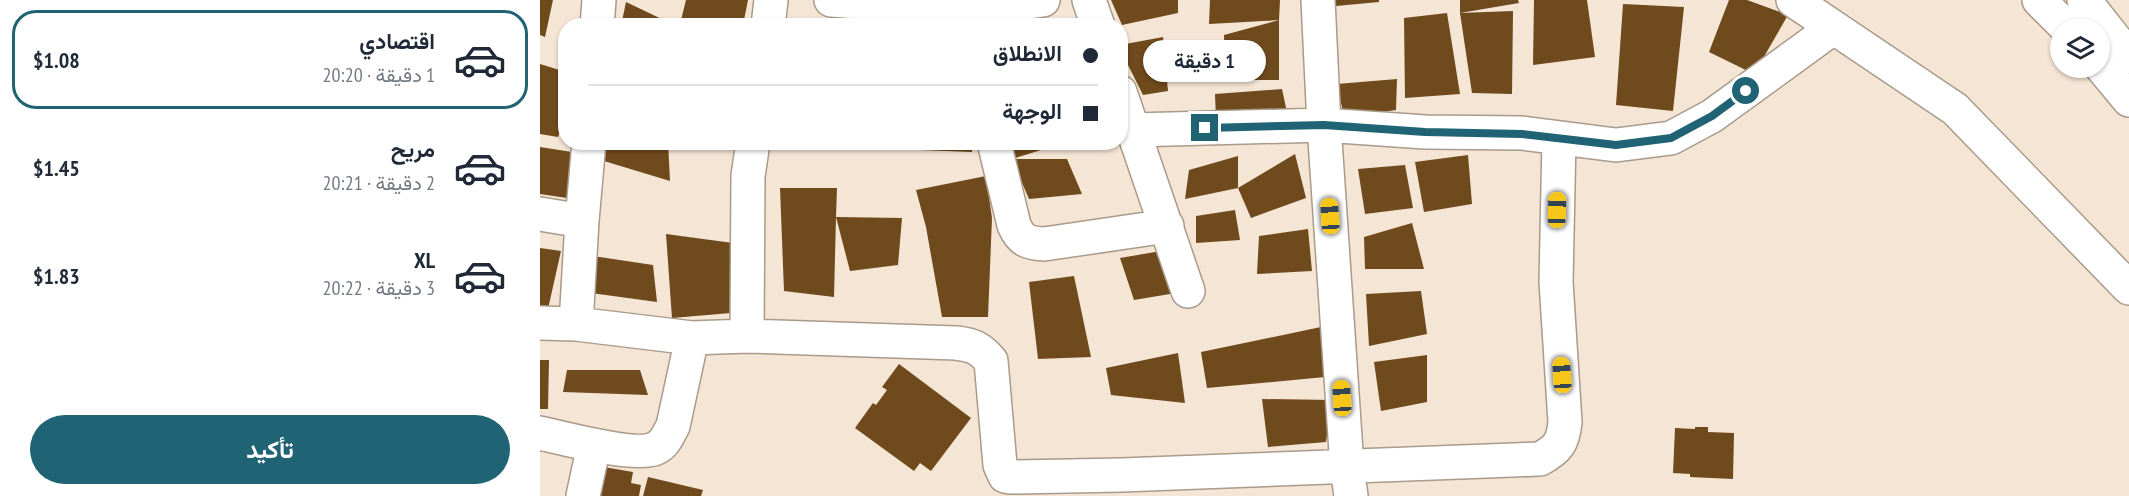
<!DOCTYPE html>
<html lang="ar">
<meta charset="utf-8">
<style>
:root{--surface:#fff;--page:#f6f6f7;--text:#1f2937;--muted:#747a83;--line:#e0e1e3;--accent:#1f6375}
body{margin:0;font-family:"PT Sans Narrow",Vazirmatn,sans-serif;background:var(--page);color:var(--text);direction:rtl;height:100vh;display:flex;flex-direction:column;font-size:22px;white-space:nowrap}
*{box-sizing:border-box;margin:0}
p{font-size:20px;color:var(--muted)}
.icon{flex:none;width:33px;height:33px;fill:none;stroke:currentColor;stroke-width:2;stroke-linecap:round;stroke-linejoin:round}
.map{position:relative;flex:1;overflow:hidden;direction:ltr}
.details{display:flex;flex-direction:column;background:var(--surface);width:540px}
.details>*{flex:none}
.banner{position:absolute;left:18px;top:18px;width:570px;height:132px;border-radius:24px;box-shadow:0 2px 4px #0004;direction:rtl;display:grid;align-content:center;height:132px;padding:0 30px;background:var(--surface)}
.buttons{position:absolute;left:1510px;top:18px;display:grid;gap:12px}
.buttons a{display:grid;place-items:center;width:60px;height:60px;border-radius:50%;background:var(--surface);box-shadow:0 2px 4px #0004;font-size:30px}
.end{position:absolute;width:27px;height:27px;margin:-14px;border:8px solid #1f6375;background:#fff;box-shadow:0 0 0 3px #fff}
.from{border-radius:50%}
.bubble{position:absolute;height:42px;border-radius:21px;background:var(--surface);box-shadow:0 2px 4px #0004;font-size:20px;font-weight:700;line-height:42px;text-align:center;direction:rtl}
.car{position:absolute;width:18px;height:36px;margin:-18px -9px;border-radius:8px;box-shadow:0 0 4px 2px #0007;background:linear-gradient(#f5c518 24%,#345 0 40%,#f5c518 0 76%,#345 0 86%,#f5c518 0)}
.banner b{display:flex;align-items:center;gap:21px;height:57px;font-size:22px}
.banner b+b{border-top:2px solid var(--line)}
.banner i{width:15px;height:15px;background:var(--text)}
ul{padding:10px 0 0;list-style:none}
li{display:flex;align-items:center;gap:18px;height:99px;margin:0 12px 9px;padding:0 18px;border:3px solid transparent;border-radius:24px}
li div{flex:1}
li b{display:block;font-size:22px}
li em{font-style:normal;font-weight:700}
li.current{border-color:var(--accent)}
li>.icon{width:54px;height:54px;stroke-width:1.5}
.button{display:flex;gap:12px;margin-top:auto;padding:12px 30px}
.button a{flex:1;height:69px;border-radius:36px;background:var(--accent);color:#fff;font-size:24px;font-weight:700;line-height:69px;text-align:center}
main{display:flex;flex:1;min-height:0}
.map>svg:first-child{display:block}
.building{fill:#6f4a1c}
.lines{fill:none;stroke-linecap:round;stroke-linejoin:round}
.minor-casing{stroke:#a99a8a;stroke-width:36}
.highway-casing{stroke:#a99a8a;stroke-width:36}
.minor{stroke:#fff;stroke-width:33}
.highway{stroke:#fff;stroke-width:33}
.route{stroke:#1f6375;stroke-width:8}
</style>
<main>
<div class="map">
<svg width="1589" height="496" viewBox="0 0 1589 496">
<rect width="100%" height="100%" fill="#f5e5d5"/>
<path class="building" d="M0,0H13L5,37L0,35Z
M146,0H208L203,25L141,20Z
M571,0H638V13L582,25Z
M670,0H740L739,20L669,24Z
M796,0H839V2L796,6Z
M920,0H978L979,3L920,13Z
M994,0H1047L1055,57L993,65Z
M1189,0H1207L1248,15L1214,74L1169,52Z
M86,2L128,22V26H81Z
M1083,4L1144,7L1133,111L1076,105Z
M973,11L972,94L932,93L920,13Z
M907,13L920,94L865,98L864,18Z
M739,20V80H685L684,35Z
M623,37L628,91L603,95L580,49V45Z
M0,64L26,72V111L18,137L0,134Z
M857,79L856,110L804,117L797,84Z
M742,89L748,117L676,120L675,94Z
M67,142H128L130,181L64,161Z
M355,142H432V152L355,149Z
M468,142H527L472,159H527L542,194L489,199L472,159Z
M0,147L32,152L27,198L0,194Z
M755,154L766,198L711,218L698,188Z
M928,155L932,204L884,212L875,162Z
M698,156V188L645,199L649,170Z
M865,165L873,208L825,214L818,169Z
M446,176L452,218L448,317H402L386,227L376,190Z
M240,188H297L296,217L362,218L358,265L310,271L296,217L294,297L244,291Z
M695,210L700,240L656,243V216Z
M872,223L884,269H825L824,237Z
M768,229L772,271L717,274L719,236Z
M126,234L193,243L191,313L132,318Z
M0,248L21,251L8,309L0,306Z
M621,251L648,291L594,300L580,258Z
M53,256L113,265L117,302L51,293Z
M534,276L551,357L498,359L489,282Z
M881,291L887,334L829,346L826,294Z
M781,327L785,377L667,388L661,352Z
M638,353L645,403L571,395L566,368Z
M887,355V402L841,411L834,362Z
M0,360H9L8,409H0Z
M359,364L431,418L391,471L380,463L374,471L315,428L333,403L336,405L347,390L342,387Z
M27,370H100L108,395L23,392Z
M722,399L792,400L786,442L728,447Z
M1155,427H1168V432L1194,433L1193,479L1150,477V474L1133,473L1135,428L1155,429Z
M52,465L93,472L91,483L101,485L99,496H47Z
M108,477L163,490L161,496H103Z"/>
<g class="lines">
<defs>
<path id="minor" d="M291,0L430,10L503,0
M549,0L558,26
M778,0L784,125L807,467L811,496
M1253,0L1415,109L1589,288
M57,26L59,0
M228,26L231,0
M580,92L648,291
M594,130L784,125L885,132L982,133L1076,145L1131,138L1172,116L1293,28
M454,142L474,225C481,241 488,243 504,244L627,226
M0,214L42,221
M0,323L36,324L152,338L207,336L416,343C433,345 440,348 451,361L460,465L465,476L470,477L582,475L1000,459C1018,449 1023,443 1025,422L1016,282L1019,139
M36,324L42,221L49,142
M207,336L208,176L213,142
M0,433C22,438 98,458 116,448C125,444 128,435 133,426L152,338
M43,496L54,445"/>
<path id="highway" d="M1499,0L1527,28
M1544,0L1589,57
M1560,65L1589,100"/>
</defs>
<use href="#minor" class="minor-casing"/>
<use href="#highway" class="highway-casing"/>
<use href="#minor" class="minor"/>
<use href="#highway" class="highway"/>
</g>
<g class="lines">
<path class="route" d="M665,128L784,125L885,132L982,134L1076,145L1131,138L1172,116L1206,91"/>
</g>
</svg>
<div class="buttons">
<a><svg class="icon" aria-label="layers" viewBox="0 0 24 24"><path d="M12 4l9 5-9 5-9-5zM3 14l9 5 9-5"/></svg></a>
</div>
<i class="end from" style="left:1206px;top:91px"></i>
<i class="end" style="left:665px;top:128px"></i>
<div class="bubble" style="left:603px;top:40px;width:123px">1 دقيقة</div>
<i class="car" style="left:1017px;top:210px;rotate:1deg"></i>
<i class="car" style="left:790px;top:216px;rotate:356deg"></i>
<i class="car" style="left:1022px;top:375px;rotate:356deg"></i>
<i class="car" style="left:802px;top:398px;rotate:356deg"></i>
<div class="banner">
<b><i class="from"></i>الانطلاق</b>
<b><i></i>الوجهة</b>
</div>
</div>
<section class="details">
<ul>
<li class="current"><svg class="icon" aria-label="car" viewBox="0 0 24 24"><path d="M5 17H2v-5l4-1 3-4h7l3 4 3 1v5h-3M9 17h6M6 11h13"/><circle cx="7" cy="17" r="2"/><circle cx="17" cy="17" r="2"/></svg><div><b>اقتصادي</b><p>1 دقيقة · 20:20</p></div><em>$1.08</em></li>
<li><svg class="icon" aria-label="car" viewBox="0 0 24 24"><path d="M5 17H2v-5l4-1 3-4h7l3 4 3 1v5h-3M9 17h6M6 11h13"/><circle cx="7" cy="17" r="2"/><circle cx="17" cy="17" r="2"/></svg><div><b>مريح</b><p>2 دقيقة · 20:21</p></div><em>$1.45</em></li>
<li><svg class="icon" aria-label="car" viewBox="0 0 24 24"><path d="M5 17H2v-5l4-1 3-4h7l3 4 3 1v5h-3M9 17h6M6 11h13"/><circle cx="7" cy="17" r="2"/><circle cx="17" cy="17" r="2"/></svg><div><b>XL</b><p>3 دقيقة · 20:22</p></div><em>$1.83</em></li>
</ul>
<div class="button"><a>تأكيد</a></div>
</section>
</main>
